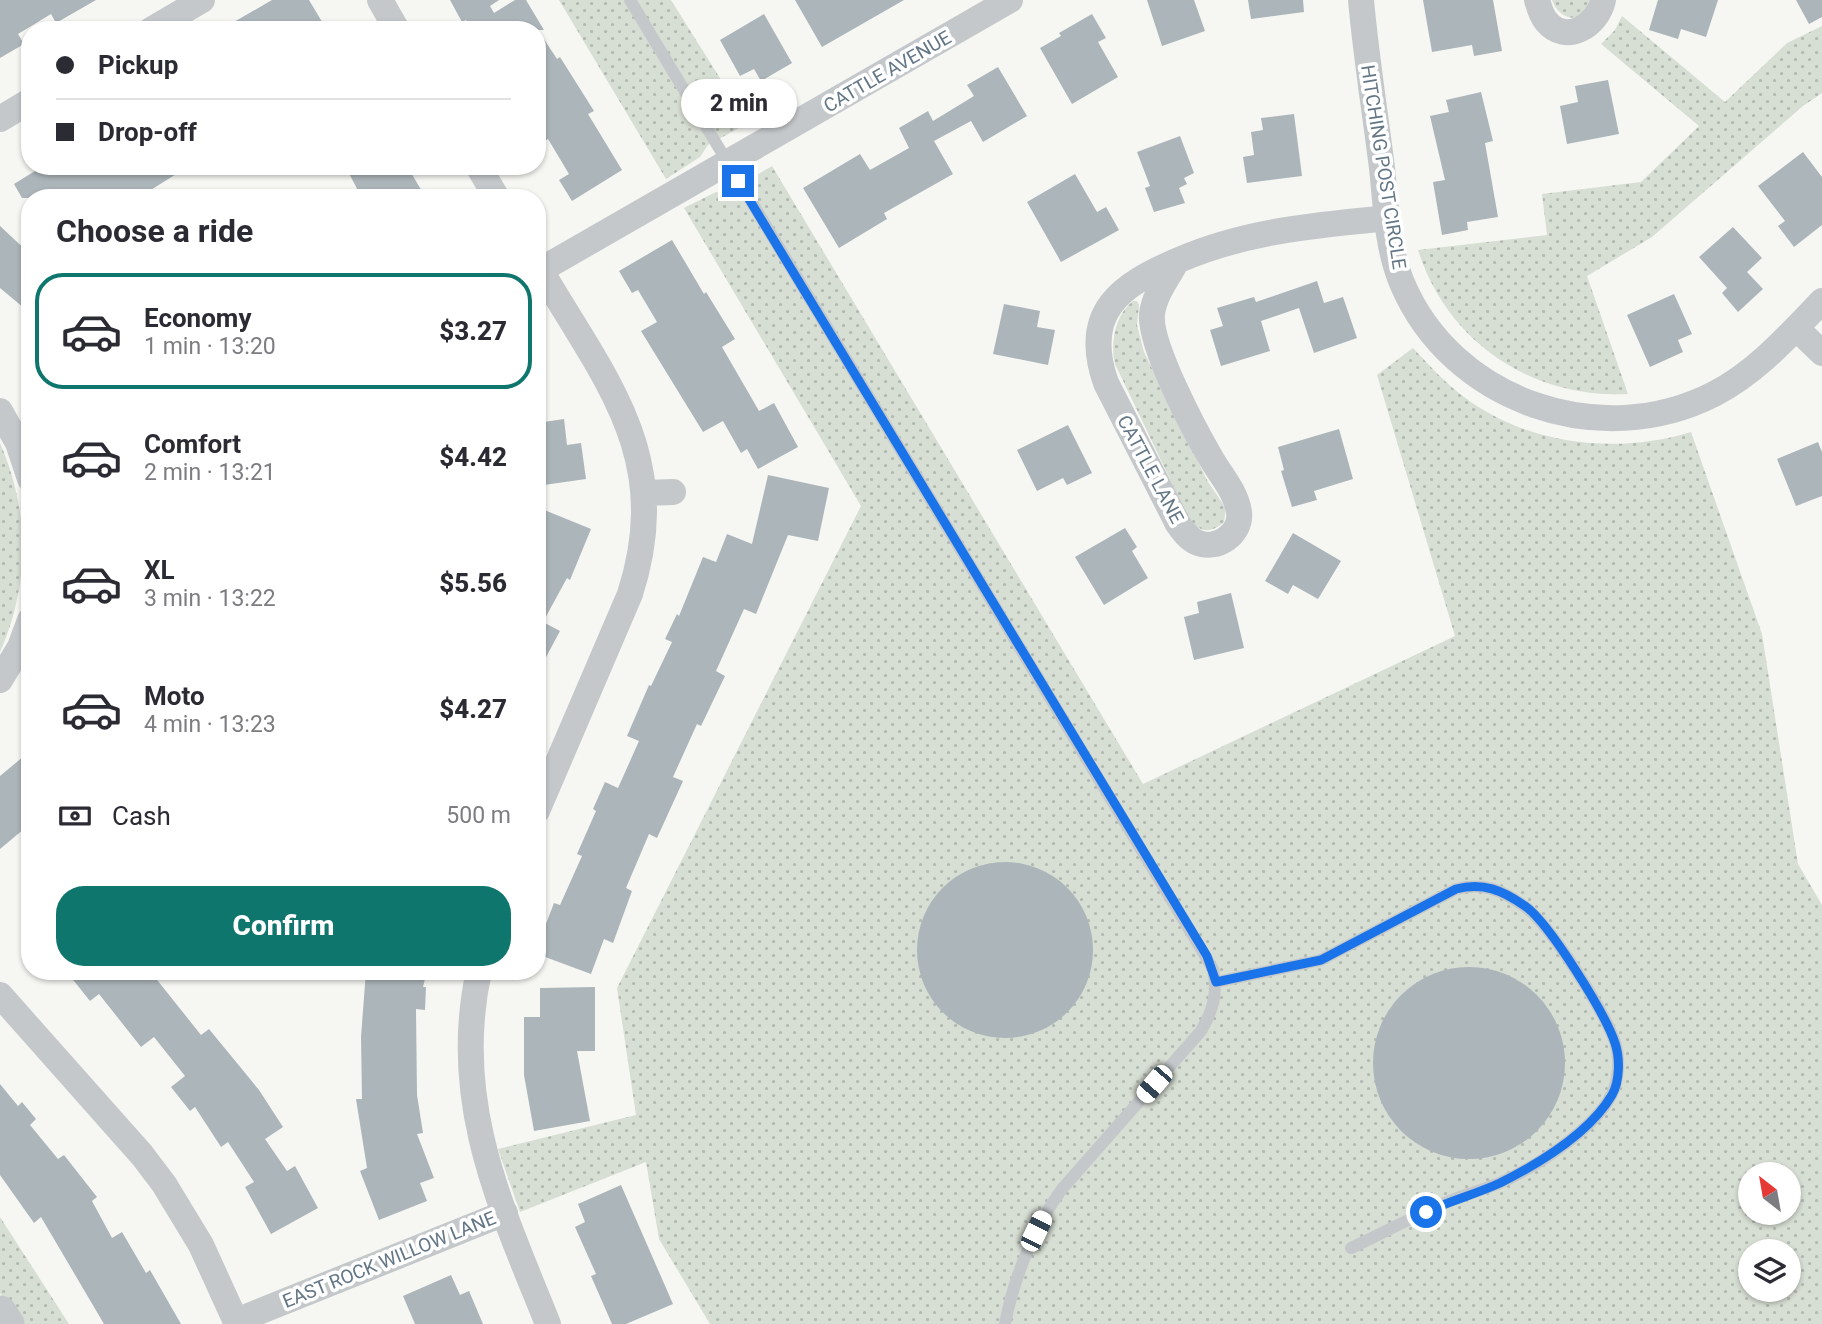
<!DOCTYPE html>
<meta charset="utf-8">
<style>
:root{--surface:#fff;--page:#f2f2f3;--text:#2b2b33;--muted:#7c7c81;--line:#e1e1e2;--accent:#0f766e}
body{margin:0;font-family:Roboto,sans-serif;background:var(--page);color:var(--text);height:100vh;display:flex;flex-direction:column;font-size:26px;white-space:nowrap}
*{box-sizing:border-box;margin:0}
p{font-size:23px;color:var(--muted)}
.icon{flex:none;width:38px;height:38px;fill:none;stroke:currentColor;stroke-width:2;stroke-linecap:round;stroke-linejoin:round}
.map{position:relative;flex:1;overflow:hidden}
.drawer{position:absolute;left:21px;top:189px;width:525px;height:791px;display:flex;flex-direction:column;background:var(--surface);border-radius:28px;box-shadow:0 2px 5px #0004}
.drawer>*{flex:none}
.top-card{position:absolute;left:21px;top:21px;width:525px;height:154px;border-radius:28px;box-shadow:0 2px 5px #0004;display:grid;align-content:center;height:154px;padding:0 35px;background:var(--surface)}
.needle{width:46px;rotate:329deg}
.controls{position:absolute;left:1738px;top:1162px;display:grid;gap:14px}
.controls a{display:grid;place-items:center;width:63px;height:63px;border-radius:50%;background:var(--surface);box-shadow:0 2px 5px #0004;font-size:35px}
.end{position:absolute;width:32px;height:32px;margin:-16px;border:9px solid #1a73e8;background:#fff;box-shadow:0 0 0 4px #fff}
.from{border-radius:50%}
.bubble{position:absolute;height:49px;border-radius:24px;background:var(--surface);box-shadow:0 2px 5px #0004;font-size:23px;font-weight:800;line-height:49px;text-align:center}
.car{position:absolute;width:21px;height:42px;margin:-21px -10px;border-radius:9px;box-shadow:0 0 5px 2px #0007;background:linear-gradient(#fff 24%,#345 0 40%,#fff 0 76%,#345 0 86%,#fff 0)}
.top-card b{display:flex;align-items:center;gap:24px;height:66px;font-size:26px}
.top-card b+b{border-top:2px solid var(--line)}
.top-card i{width:18px;height:18px;background:var(--text)}
ul{padding:0;list-style:none}
li{display:flex;align-items:center;gap:21px;height:116px;margin:0 14px 10px;padding:0 21px;border:4px solid transparent;border-radius:28px}
li div{flex:1}
li b{display:block;font-size:26px}
li em{font-style:normal;font-weight:800}
li.on{border-color:var(--accent)}
li>.icon{width:63px;height:63px;stroke-width:1.5}
h2{padding:0 35px;font-size:32px;line-height:84px}
.pay{display:flex;align-items:center;gap:18px;height:77px;padding:0 35px;font-size:26px}
.pay p{margin-inline-start:auto}
.action{display:flex;gap:14px;margin-top:auto;padding:14px 35px}
.action a{flex:1;height:80px;border-radius:28px;background:var(--accent);color:#fff;font-size:28px;font-weight:800;line-height:80px;text-align:center}
.map>svg:first-child{display:block}
.green{fill:url(#green-dots);fill-rule:evenodd}
.building{fill:#acb5ba}
.lines{fill:none;stroke-linecap:round;stroke-linejoin:round}
.service{stroke:#c4c8cb;stroke-width:12}
.minor{stroke:#c4c8cb;stroke-width:26}
.tertiary{stroke:#c4c8cb;stroke-width:33}
.route{stroke:#1a73e8;stroke-width:9}
.labels{text-anchor:middle;stroke-width:7;stroke-linejoin:round;paint-order:stroke}
.street-label{font-size:19px;fill:#637686;stroke:#fff}
</style>
<div class="map">
<svg width="1822" height="1324" viewBox="0 0 1822 1324">
<defs>
<pattern id="green-dots" width="8" height="8" patternUnits="userSpaceOnUse" patternTransform="scale(1.75)"><rect width="8" height="8" fill="#d7ded3"/><path d="M2 2h.1M6 6h.1" fill="none" stroke="#b2b9b1" stroke-width="1.8" stroke-linecap="round"/></pattern>
</defs>
<rect width="100%" height="100%" fill="#f6f7f3"/>
<path class="green" d="M559,0H671L748,123L708,145L700,157L666,179Z
M1552,0H1589C1584,25 1560,22 1552,0Z
M1622,16L1725,102L1787,43L1822,26V93L1803,106L1652,237L1587,276L1628,394C1532,399 1447,342 1418,250L1547,235L1542,194L1641,182L1699,126L1601,44L1615,30Z
M772,166L1143,784L1455,636L1377,375L1413,348C1429,365 1445,383 1464,397C1528,445 1616,455 1691,432L1762,634L1798,864L1822,905V1324H710L659,1239L646,1162L520,1212L498,1149L636,1115L617,988L861,506L684,208L716,192L724,194ZM1750,1174H1788V1213H1750ZM1750,1251H1788V1290H1750Z
M1133,301H1137L1139,305L1137,325L1144,352L1208,482L1226,508L1224,522C1212,533 1201,533 1190,521L1115,364C1110,343 1115,315 1133,301Z
M0,443C30,512 30,584 0,652Z
M0,1217L69,1324H20L0,1293Z"/>
<path class="building" d="M0,0H96L56,23L51,14L18,34L24,44L0,58Z
M272,0H309L327,30H220Z
M450,0H499L490,6L494,13L515,0H526L544,30H538L557,59L560,57L594,111L588,114L622,170L572,201L559,180L569,174L548,139L537,145V30H468L471,28L466,20L462,22Z
M795,0H904L822,47Z
M1147,0H1194L1205,31L1162,46Z
M1248,0H1303L1304,12L1251,19Z
M1423,0H1493L1502,51L1474,56L1472,45L1432,52Z
M1658,0H1718L1706,37L1681,29L1678,39L1649,30Z
M1796,0H1822V17L1809,24Z
M764,14L792,63L761,81L754,69L740,76L720,40Z
M1092,14L1106,38L1098,42L1118,77L1072,104L1040,48L1061,36L1059,33Z
M998,67L1027,116L983,142L971,121L934,141L953,174L884,213L887,219L839,248L803,188L860,154L870,170L909,148L899,128L928,111L933,121L974,96L967,85Z
M1608,80L1619,134L1567,144L1560,106L1578,102L1575,86Z
M1481,92L1493,141L1485,143L1498,217L1467,222L1468,230L1442,235L1433,182L1445,180L1430,116L1449,112L1446,100Z
M1294,114L1302,176L1247,183L1243,157L1254,155L1251,132L1263,130L1261,118Z
M1180,136L1194,173L1184,178L1187,184L1179,188L1185,203L1154,212L1145,188L1150,186L1137,152Z
M1803,152L1822,177V225L1794,247L1778,226L1785,221L1758,186Z
M43,166H189L138,198H22L14,184Z
M345,166H407L426,198H362Z
M1075,174L1097,212L1106,207L1119,230L1061,262L1027,202Z
M0,226L30,254V313L0,288Z
M1733,227L1762,258L1747,272L1763,289L1738,312L1722,293L1727,288L1699,257Z
M672,240L704,294L706,292L735,339L722,347L759,411L774,403L798,447L758,469L747,449L741,453L723,421L703,432L641,331L657,322L638,290L632,293L619,271Z
M1317,281L1324,303L1343,297L1357,338L1314,353L1299,308L1261,321L1270,351L1221,366L1210,330L1223,326L1217,308L1254,297L1256,302Z
M1674,294L1692,334L1678,340L1683,352L1650,367L1627,315Z
M1004,304L1040,311L1037,327L1055,330L1048,365L993,354Z
M564,419L567,445L581,443L586,479L537,486V423Z
M1068,425L1092,473L1067,485L1063,478L1037,491L1017,450Z
M1339,429L1353,479L1314,491L1317,500L1292,507L1281,471L1284,470L1278,447Z
M1818,442L1822,452V496L1796,506L1777,459Z
M768,475L829,488L818,541L788,535L756,614L744,609L716,671L725,676L701,726L697,724L673,777L683,781L657,838L649,834L626,888L632,891L613,943L604,939L591,974L537,954V947L554,903L560,905L582,856L577,854L596,811L593,809L605,782L618,788L639,741L627,736L649,685L651,686L672,642L665,639L677,614L679,616L703,557L716,562L727,534L752,544Z
M537,507L591,529L570,580L567,578L543,622L560,631L537,674Z
M1125,528L1137,547L1132,551L1148,578L1104,605L1075,557Z
M1293,533L1341,561L1318,599L1293,585L1288,594L1265,581Z
M1231,593L1244,648L1194,660L1184,617L1199,613L1197,602Z
M30,751V824L0,849V776Z
M917 950a88 88 0 1 1 176 0a88 88 0 1 1-176 0Z
M1373 1063a96 96 0 1 1 192 0a96 96 0 1 1-192 0Z
M66,971H150L201,1035L209,1029L259,1090L283,1127L265,1139L287,1171L295,1166L318,1208L271,1234L245,1187L254,1182L228,1142L221,1147L195,1107L190,1111L171,1087L185,1076L154,1037L141,1047L99,994L90,1001Z
M366,971H427L423,987H426L425,1010L416,1009L417,1095L423,1133L417,1134L434,1178L420,1183L427,1201L379,1220L360,1171L367,1168L356,1099H362L361,1037Z
M595,987V1051H577L590,1121L534,1131L524,1075V1017H540V988Z
M0,1084L18,1106L22,1102L36,1119L30,1125L58,1159L64,1155L97,1197L92,1201L112,1238L122,1232L146,1273L150,1270L181,1324H104L41,1217L34,1223L0,1175Z
M621,1185L673,1304L626,1324H612L591,1276L596,1274L575,1227L585,1222L578,1204Z
M451,1275L460,1295L469,1291L483,1324H415L403,1296Z"/>
<g class="lines">
<path class="service" d="M630,0L728,163
M739,181L1213,969C1218,994 1213,1010 1201,1031L1062,1189C1035,1225 1013,1280 1005,1324
M1216,982L1321,960L1456,889C1483,882 1502,890 1524,906C1550,924 1604,1011 1615,1042C1620,1057 1619,1079 1612,1094C1594,1130 1533,1169 1497,1184C1482,1190 1467,1194 1452,1200C1418,1214 1385,1232 1351,1248"/>
<path class="minor" d="M380,0L397,30
M1361,0C1366,56 1375,112 1382,168C1386,206 1387,247 1402,283C1452,402 1601,452 1714,394C1757,372 1789,335 1822,301
M1537,0C1539,7 1541,15 1546,21C1566,46 1598,25 1603,0
M151,30L202,0
M0,119L30,101
M478,166L497,198
M1177,261C1168,277 1154,295 1152,314C1149,345 1195,431 1212,460C1222,477 1236,492 1239,512C1242,533 1217,552 1196,542C1188,538 1183,531 1178,524L1106,383C1081,312 1120,285 1179,260C1246,231 1316,225 1388,218
M537,264C603,378 675,454 630,594L537,811
M537,272L1010,0
M1796,328L1822,353
M0,411L18,443L30,479
M645,493L673,492
M0,680L20,647L30,620
M479,971C450,1101 501,1207 548,1324
M0,995L142,1155L164,1184L201,1245L237,1324
M236,1321L505,1213"/>
<path class="tertiary" d="M0,1312L8,1324"/>
</g>
<g class="lines">
<path class="route" d="M738,181L1207,956L1216,982L1321,960L1456,889C1483,882 1502,890 1525,906C1549,923 1605,1013 1615,1043C1620,1058 1620,1081 1612,1095C1589,1134 1540,1163 1500,1183C1476,1194 1450,1201 1426,1212"/>
</g>
<g class="labels">
<g class="street-label">
<text transform="translate(887 71) rotate(-30)" y="7">CATTLE AVENUE</text>
<text transform="translate(1384 167) rotate(81)" y="7">HITCHING POST CIRCLE</text>
<text transform="translate(1151 469) rotate(62)" y="7">CATTLE LANE</text>
<text transform="translate(389 1259) rotate(-22)" y="7">EAST ROCK WILLOW LANE</text>
</g>
</g>
</svg>
<div class="controls">
<a><svg class="needle" viewBox="-14 -14 28 28"><path d="M0-13l5 13h-10z" fill="#e53935"/><path d="M0 13l5-13h-10z" fill="#7c7c81"/></svg></a>
<a><svg class="icon" aria-label="layers" viewBox="0 0 24 24"><path d="M12 4l9 5-9 5-9-5zM3 14l9 5 9-5"/></svg></a>
</div>
<i class="end from" style="left:1426px;top:1212px"></i>
<i class="end" style="left:738px;top:181px"></i>
<div class="bubble" style="left:681px;top:79px;width:116px">2 min</div>
<i class="car" style="left:1154px;top:1084px;rotate:221deg"></i>
<i class="car" style="left:1036px;top:1231px;rotate:26deg"></i>
<div class="top-card">
<b><i class="from"></i>Pickup</b>
<b><i></i>Drop-off</b>
</div>
<section class="drawer">
<h2>Choose a ride</h2>
<ul>
<li class="on"><svg class="icon" aria-label="car" viewBox="0 0 24 24"><path d="M5 17H2v-5l4-1 3-4h7l3 4 3 1v5h-3M9 17h6M6 11h13"/><circle cx="7" cy="17" r="2"/><circle cx="17" cy="17" r="2"/></svg><div><b>Economy</b><p>1 min · 13:20</p></div><em>$3.27</em></li>
<li><svg class="icon" aria-label="car" viewBox="0 0 24 24"><path d="M5 17H2v-5l4-1 3-4h7l3 4 3 1v5h-3M9 17h6M6 11h13"/><circle cx="7" cy="17" r="2"/><circle cx="17" cy="17" r="2"/></svg><div><b>Comfort</b><p>2 min · 13:21</p></div><em>$4.42</em></li>
<li><svg class="icon" aria-label="car" viewBox="0 0 24 24"><path d="M5 17H2v-5l4-1 3-4h7l3 4 3 1v5h-3M9 17h6M6 11h13"/><circle cx="7" cy="17" r="2"/><circle cx="17" cy="17" r="2"/></svg><div><b>XL</b><p>3 min · 13:22</p></div><em>$5.56</em></li>
<li><svg class="icon" aria-label="car" viewBox="0 0 24 24"><path d="M5 17H2v-5l4-1 3-4h7l3 4 3 1v5h-3M9 17h6M6 11h13"/><circle cx="7" cy="17" r="2"/><circle cx="17" cy="17" r="2"/></svg><div><b>Moto</b><p>4 min · 13:23</p></div><em>$4.27</em></li>
</ul>
<div class="pay"><svg class="icon" aria-label="cash" viewBox="0 0 24 24"><path d="M3 7h18v10H3z"/><circle cx="12" cy="12" r="2"/></svg>Cash<p>500 m</p></div>
<div class="action"><a>Confirm</a></div>
</section>
</div>
